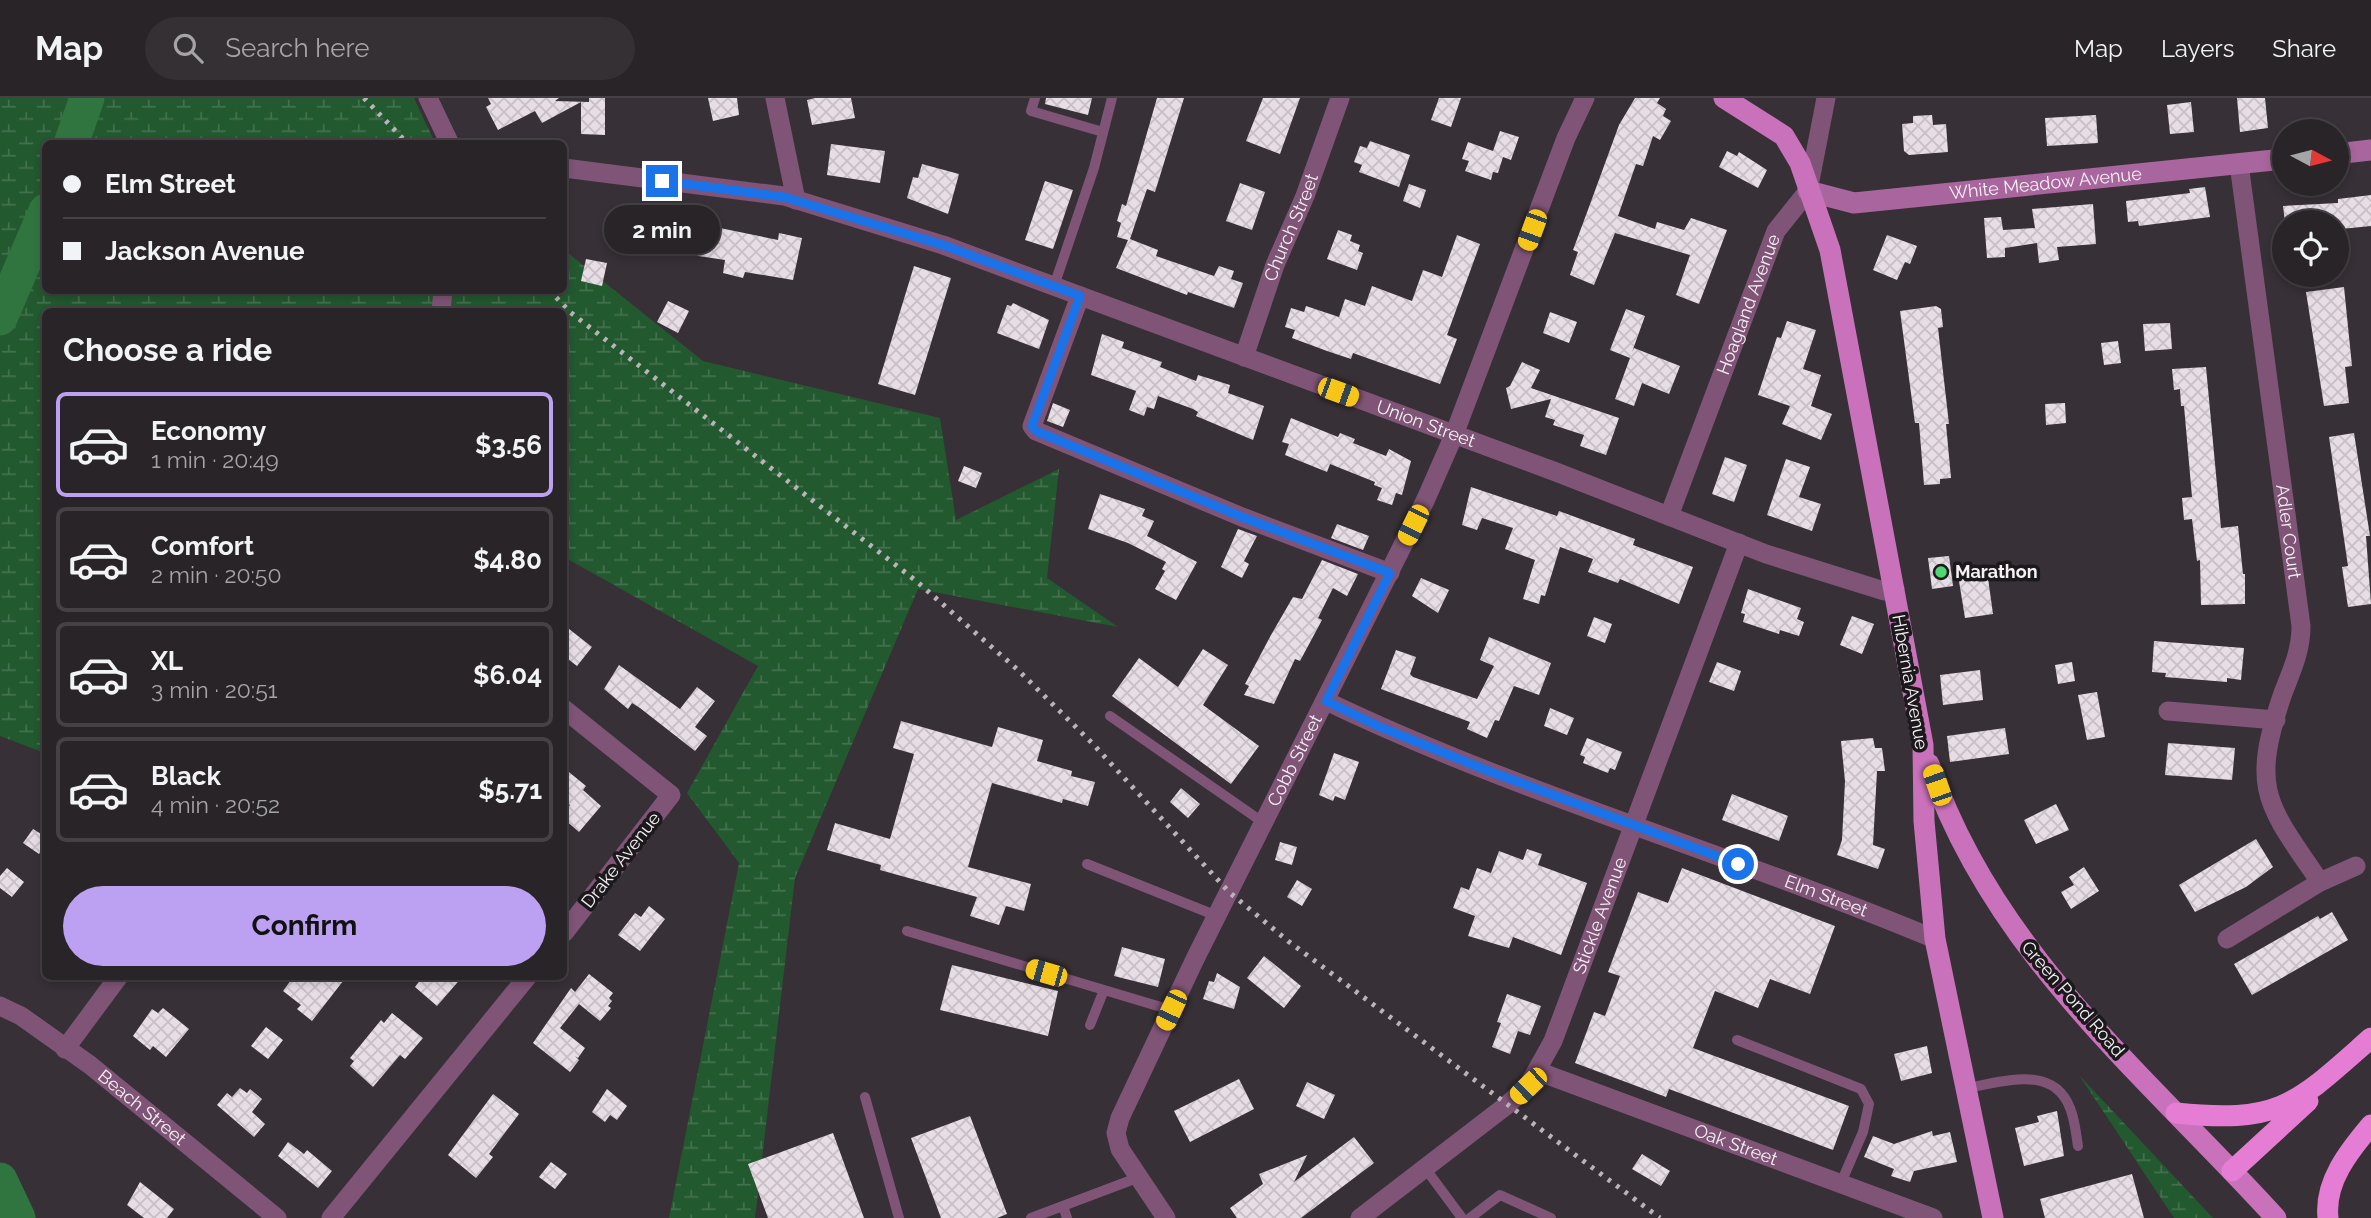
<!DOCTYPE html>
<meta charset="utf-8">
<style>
:root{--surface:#292428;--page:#353034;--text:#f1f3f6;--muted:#a5a4a8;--line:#454145;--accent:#bca0f2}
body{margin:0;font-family:Raleway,sans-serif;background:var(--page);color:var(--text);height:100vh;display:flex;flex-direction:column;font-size:26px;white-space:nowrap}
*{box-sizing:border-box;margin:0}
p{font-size:23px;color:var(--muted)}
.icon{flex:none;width:38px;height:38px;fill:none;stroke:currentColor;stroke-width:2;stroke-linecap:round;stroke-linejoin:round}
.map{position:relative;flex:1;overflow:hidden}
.drawer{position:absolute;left:42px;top:210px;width:525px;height:672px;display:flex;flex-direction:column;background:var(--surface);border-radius:10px;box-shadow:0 4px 10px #0003,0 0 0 2px var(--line)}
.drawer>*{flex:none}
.banner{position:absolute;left:42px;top:42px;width:525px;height:154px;border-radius:10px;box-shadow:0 4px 10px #0003,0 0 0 2px var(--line);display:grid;align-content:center;height:154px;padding:0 21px;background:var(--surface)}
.needle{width:46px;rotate:97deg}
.tools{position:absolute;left:2272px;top:21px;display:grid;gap:14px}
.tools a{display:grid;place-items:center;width:77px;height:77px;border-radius:50%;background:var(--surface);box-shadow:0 4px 10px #0003,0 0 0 2px var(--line);font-size:35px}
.end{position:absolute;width:32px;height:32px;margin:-16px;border:9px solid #1a73e8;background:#fff;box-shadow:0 0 0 4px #fff}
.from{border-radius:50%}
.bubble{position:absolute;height:49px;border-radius:24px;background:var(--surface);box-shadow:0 4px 10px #0003,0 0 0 2px var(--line);font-size:23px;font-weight:700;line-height:49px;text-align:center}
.car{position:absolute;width:21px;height:42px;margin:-21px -10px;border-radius:9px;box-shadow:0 0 5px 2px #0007;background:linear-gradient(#f5c518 24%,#345 0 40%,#f5c518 0 76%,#345 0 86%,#f5c518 0)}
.banner b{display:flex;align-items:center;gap:24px;height:66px;font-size:26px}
.banner b+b{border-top:2px solid var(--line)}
.banner i{width:18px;height:18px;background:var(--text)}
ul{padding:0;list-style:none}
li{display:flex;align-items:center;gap:21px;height:105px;margin:0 14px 10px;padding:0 7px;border:4px solid var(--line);border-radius:10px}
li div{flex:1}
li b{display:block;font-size:26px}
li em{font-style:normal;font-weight:700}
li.selected{border-color:var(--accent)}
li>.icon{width:63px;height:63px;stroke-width:1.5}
h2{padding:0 21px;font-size:32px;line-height:84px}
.button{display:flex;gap:14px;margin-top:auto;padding:14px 21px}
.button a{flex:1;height:80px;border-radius:42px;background:var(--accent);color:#111;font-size:28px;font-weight:700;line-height:80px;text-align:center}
header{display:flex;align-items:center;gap:42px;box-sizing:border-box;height:98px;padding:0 35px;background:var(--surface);border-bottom:2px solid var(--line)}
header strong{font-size:33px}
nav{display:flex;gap:38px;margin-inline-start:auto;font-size:24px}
.search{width:490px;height:63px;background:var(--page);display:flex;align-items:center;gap:18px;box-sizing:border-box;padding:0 24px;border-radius:38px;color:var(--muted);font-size:26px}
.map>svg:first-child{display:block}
.wetland{fill:url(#wetland-marsh)}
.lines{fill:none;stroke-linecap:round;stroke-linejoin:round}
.river{stroke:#307440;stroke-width:35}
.building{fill:url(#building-cross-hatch)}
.lane{stroke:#7f5477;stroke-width:10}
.street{stroke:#7f5477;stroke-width:19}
.secondary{stroke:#a9659d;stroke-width:21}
.primary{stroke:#c972bb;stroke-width:21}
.highway{stroke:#e57dd5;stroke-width:21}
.rail{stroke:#b9b4b8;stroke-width:5;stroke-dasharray:3.5 7;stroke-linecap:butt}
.route{stroke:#1a73e8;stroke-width:9}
.poi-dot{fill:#51d674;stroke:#1c191c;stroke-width:2.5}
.labels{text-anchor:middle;stroke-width:7;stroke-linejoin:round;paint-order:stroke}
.street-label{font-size:18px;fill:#f5f1f4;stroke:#1c191c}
.poi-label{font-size:18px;font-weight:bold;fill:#f5f1f4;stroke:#1c191c;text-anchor:start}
</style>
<header>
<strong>Map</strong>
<div class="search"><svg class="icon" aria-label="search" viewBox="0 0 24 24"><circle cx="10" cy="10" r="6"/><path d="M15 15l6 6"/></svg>Search here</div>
<nav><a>Map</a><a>Layers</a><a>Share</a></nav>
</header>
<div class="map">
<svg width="2371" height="1120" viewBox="0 0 2371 1120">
<defs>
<pattern id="wetland-marsh" width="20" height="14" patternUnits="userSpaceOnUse" patternTransform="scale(1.75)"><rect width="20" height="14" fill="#22592f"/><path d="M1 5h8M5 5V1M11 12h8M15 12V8" fill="none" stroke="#43714e"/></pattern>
<pattern id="building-cross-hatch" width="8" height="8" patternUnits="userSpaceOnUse" patternTransform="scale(1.75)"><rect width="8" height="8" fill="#e7dde5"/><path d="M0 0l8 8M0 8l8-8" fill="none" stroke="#c8bfc6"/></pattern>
</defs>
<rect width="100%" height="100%" fill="#373036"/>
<path class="wetland" d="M0,0H414L435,45L46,46V192H564V152L703,263L940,320L956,422L1059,371L1047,480L1118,529L918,491L795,780L755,1120H669L739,765L687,695L758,568L564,459V214H46L45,655L0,638Z
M2079,977L2213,1120H2174Z"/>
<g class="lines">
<path class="river" d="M71,46L87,0
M0,220L46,113
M0,1082L18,1120"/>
</g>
<path class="building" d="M488,0H559L555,3L589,4V0H605V37L581,36V4L542,25L535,13L498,32L486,9L491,6Z
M708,0H737L739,17L713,23Z
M815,0H851L855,20L812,27L807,2Z
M1046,0H1092L1088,17L1045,6Z
M1157,0H1184L1155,94L1147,91L1130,141L1158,152L1156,158L1214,178L1219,168L1234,173L1231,181L1243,185L1234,210L1188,194L1187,197L1116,170L1128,142L1117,139L1121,125L1117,123L1122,106L1126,108Z
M1263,0H1300L1280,56L1246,43Z
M1439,0H1461L1451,29L1431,22Z
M1635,0H1660L1657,5L1666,11L1663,18L1671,23L1660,42L1653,38L1643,68L1636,66L1618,118L1655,131L1657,124L1684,132L1691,120L1727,132L1699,206L1676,197L1690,157L1615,135L1594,187L1570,177L1578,154L1573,152L1589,109L1619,27Z
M2237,0H2265L2268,30L2240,34Z
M2191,4L2194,34L2170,36L2167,7Z
M1932,17L1933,27L1946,26L1948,54L1909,57L1904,53L1902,26L1913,25V18Z
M2096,17L2098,45L2047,48L2045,20Z
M1500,33L1519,39L1511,62L1503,59L1498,75L1493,74L1491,82L1465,73L1469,63L1462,61L1468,44L1493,53Z
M1370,43L1410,57L1399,89L1359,74L1362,67L1354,64L1360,48L1367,50Z
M831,46L885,53L880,85L827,77Z
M1727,53L1737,58L1739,54L1767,72L1758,90L1719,69Z
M922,66L959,76L948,116L907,100L913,79L918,80Z
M1045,83L1073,92L1053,151L1025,142Z
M1240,85L1265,94L1252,132L1226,123Z
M1409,86L1426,92L1420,110L1403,103Z
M2205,89L2210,119L2139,128L2138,123L2128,124L2126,103L2190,95L2189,91Z
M2371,97V128L2341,131L2340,124H2285L2283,108L2338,105V101Z
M2093,106L2096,146L2057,149L2059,162L2039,165L2037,145L2005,150V159L1987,160L1984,120L2001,119L2003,132L2035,130L2032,111Z
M629,110L654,114L649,145L640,144L639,150L607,145L613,113L628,116Z
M686,119L710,123V128L778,142L779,135L802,140L793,182L745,174L743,180L723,175L725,162L692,157L693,151L681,149Z
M1338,132L1352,137L1350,143L1360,147L1358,153L1363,155L1357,172L1327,161Z
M1457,137L1480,146L1447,237L1457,241L1440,286L1353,255L1351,261L1327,253L1292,240L1295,232L1285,229L1291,210L1304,214L1306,208L1339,219L1345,201L1365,208L1372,188L1412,203L1423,172L1442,179Z
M1887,137L1917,148L1910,166L1905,164L1897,182L1873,172Z
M586,161L607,165L602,188L581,183Z
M914,168L951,180L915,297L878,286Z
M2344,189L2352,268L2345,269L2349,305L2324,308L2306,194Z
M668,203L689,213L678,235L657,224Z
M1013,205L1049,222L1039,251L997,235L1007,207L1011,208Z
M1936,208L1941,211L1943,229L1938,230L1949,326H1946L1951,380L1940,381V386L1924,387L1919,325H1915L1900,213Z
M1626,211L1645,218L1632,254L1634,250L1680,268L1669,296L1642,285L1634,308L1615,301L1630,260L1610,252Z
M1550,214L1577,224L1569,245L1543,235Z
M1787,223L1816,232L1803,271L1821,277L1811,308L1832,316L1821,342L1782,326L1790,308L1758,297L1777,239L1781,240Z
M2170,225L2172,251L2145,253L2143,226Z
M1102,236L1124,244L1122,250L1162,264L1160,269L1196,283L1198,277L1230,287L1228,295L1264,308L1253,342L1196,318L1198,314L1193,311L1158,298L1154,311L1147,309L1144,318L1129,312L1136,293L1091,277Z
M2118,243L2121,265L2104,267L2101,245Z
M1522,264L1540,272L1531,290L1619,320L1606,357L1580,348L1584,337L1553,327L1555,322L1545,319L1551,301L1511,311L1506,290L1510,288Z
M2206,269L2221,430L2238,428L2243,476H2245V506L2201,507L2200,462L2197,463L2192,421L2184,422L2182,400L2192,399L2184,308H2181L2180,291L2174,292L2172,271Z
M1053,305L1070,312L1063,329L1047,323Z
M2065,305L2066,325L2046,327L2045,306Z
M1291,320L1338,339L1340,335L1355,341L1353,345L1386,358L1389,351L1411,363L1402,397L1396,395L1392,407L1377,402L1382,390L1374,387L1375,384L1330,366L1327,374L1285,357L1289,346L1282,344Z
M2354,335L2370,438H2366L2371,506L2348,509L2342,469L2348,468L2329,339Z
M1725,359L1747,367L1734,404L1712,396Z
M1786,361L1810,369L1799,399L1821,406L1812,433L1767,417Z
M964,368L982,375L976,390L958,383Z
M1471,389L1557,418L1559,413L1635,441L1633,447L1693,469L1679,506L1620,481L1618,485L1588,474L1593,461L1560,449L1545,498L1541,497L1539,506L1523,501L1535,462L1505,451L1513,430L1482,420L1477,432L1462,427Z
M1100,396L1145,411L1142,418L1154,423L1147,438L1197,464L1176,502L1155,491L1165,473L1162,471L1166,464L1128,445L1088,431Z
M1337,426L1369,438L1363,452L1331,440Z
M1238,431L1257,438L1244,463L1249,466L1242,480L1221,469Z
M1949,458L1953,488L1932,491L1928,460Z
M1322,462L1358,476L1347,498L1333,490L1318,520L1322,522L1300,563L1295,561L1274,606L1244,597L1249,588L1245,586L1271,537L1293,499L1302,501Z
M1987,473L1993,516L1965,520L1958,477Z
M1421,480L1449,492L1438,515L1412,498Z
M1748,491L1801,510L1797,521L1804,524L1799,538L1780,532L1779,536L1743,524L1745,516L1741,515Z
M1852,518L1874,526L1862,556L1840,547Z
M1594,519L1612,526L1605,545L1587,538Z
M564,527L592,549L577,568L564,558Z
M1489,539L1551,565L1539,597L1514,588L1499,623L1495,622L1487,640L1467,631L1470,624L1381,591L1396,552L1416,559L1410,576L1413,579L1477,601L1494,568L1480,562Z
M2154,543L2244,550L2241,582L2227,580V584L2165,579L2166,575L2152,574Z
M1203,551L1228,567L1203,607L1259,648L1231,686L1112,598L1139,560L1178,589Z
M1717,564L1741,573L1734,593L1709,584Z
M2072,564L2075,583L2058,586L2055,567Z
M619,567L680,611L697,589L715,603L695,629L707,638L695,653L640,610L632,605L628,611L604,591Z
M1980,572L1983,602L1943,607L1940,577Z
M2097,594L2105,639L2087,642L2078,597Z
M1550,610L1574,620L1567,637L1544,628Z
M901,623L992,649L998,629L1043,642L1037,663L1072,673L1071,678L1095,684L1088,708L1063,701L1062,705L992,685L968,769L1031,786L1024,813L1006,808L999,827L970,818L977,799L880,772L881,767L827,752L835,725L890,741L914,656L893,650Z
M2005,630L2009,656L1950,664L1947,638Z
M1587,640L1622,654L1615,672L1610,670L1608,675L1583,665L1585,659L1580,657Z
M1873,640L1875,650H1882L1885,673H1877L1873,747L1885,751L1878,771L1837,757L1842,742L1845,683L1841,643Z
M2168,645L2235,650L2232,682L2165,677Z
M1334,655L1359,664L1345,702L1335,698L1333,703L1319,697Z
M564,670L586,688L583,692L601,708L579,734L564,721V715L570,707L564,702Z
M1181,690L1200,706L1188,720L1170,704Z
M1732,696L1788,718L1779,743L1722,722Z
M2056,706L2069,732L2036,746L2024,722Z
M33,731L46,739V746L39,756L23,745Z
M2256,741L2273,769L2246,789L2195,814L2179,787Z
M1280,744L1297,749L1292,767L1275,762Z
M1527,751L1542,756L1538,767L1587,785L1561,857L1513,839L1509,850L1468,838L1475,818L1453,810L1461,789L1469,792L1477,770L1491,775L1499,753L1523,762Z
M2084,769L2099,793L2071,811L2061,794L2074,787L2069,779Z
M7,770L24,784L12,799L0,790V778Z
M1682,770L1835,828L1810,896L1770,881L1758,910L1715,893L1693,950L1849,1008L1833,1052L1669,991L1666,999L1575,965L1594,914L1605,918L1620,878L1608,874L1638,794L1668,805Z
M1297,782L1312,791L1302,808L1287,799Z
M649,808L665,821L640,853L618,837L635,815L641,819Z
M2332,814L2348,842L2252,897L2234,866L2318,818L2320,821Z
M1122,849L1165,861L1158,889L1114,878Z
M1264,858L1301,888L1284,910L1247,880Z
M952,867L1058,893L1048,938L940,912Z
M1217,875L1240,889L1234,911L1203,901L1209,883L1214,884Z
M589,876L613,895L609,900L612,903L608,908L611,910L600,923L579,906L560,930L585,950L578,960L575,958L579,962L570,974L533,945L571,890L575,894Z
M294,878H347L312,923L297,911L301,907L283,893Z
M423,878H463L437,908L415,889Z
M1507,896L1541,908L1530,937L1518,933L1510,956L1492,949L1501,925L1497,924Z
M163,910L189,931L166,959L153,948L150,952L133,938L152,911L158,915Z
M392,915L423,940L405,961L400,957L373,989L350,968L354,963L350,960L381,922L384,925Z
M266,929L283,942L268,961L251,948Z
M1927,948L1932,975L1901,983L1894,956Z
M1239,981L1254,1011L1190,1044L1174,1013Z
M1307,984L1335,997L1324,1021L1296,1008Z
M240,990L247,995L250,991L262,1001L252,1014L265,1026L254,1039L217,1007L227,995L232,999Z
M607,991L627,1008L617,1022L610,1017L605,1024L592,1014Z
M493,996L519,1016L489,1056L493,1059L476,1080L448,1057Z
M2057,1013L2064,1058L2024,1068L2015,1030L2039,1024L2037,1018Z
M970,1018L1007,1116L997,1120H941L911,1040Z
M1932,1033L1933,1038L1950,1034L1957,1064L1914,1073L1910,1084L1891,1078L1894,1071L1864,1059L1873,1038L1894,1046Z
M833,1035L864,1120H768L748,1066Z
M1354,1039L1374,1065L1301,1120H1237L1230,1110L1263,1086L1259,1076L1307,1057L1294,1084Z
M288,1044L304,1056L307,1052L332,1073L318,1090L278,1058Z
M1642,1056L1670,1073L1661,1088L1632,1071Z
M551,1064L567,1076L555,1091L539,1079Z
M2132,1076L2144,1120H2045L2040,1101Z
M140,1084L174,1111L167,1120H144L127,1107Z"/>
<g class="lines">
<path class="lane" d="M1035,0L1031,13L1103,34
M1054,188L1094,70L1112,0
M1110,618L1264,725
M1087,766L1217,818
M907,833L1171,912
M1090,927L1104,892
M1737,942L1861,991L1869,1006L1863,1034L1840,1087
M1965,990C2001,985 2053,965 2070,1010C2075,1022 2076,1036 2078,1048
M865,999L899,1120
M1425,1070L1462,1120
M1063,1108L1067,1120
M1031,1120L1137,1080
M1470,1120L1500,1097L1551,1120"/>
<g class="street">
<path d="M428,0L450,46"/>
<path d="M775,0L796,102"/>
<path id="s1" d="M2239,66L2301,528C2301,553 2292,572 2283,595C2250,692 2266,705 2320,784"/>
<path id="s2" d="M564,70L784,98L943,147L1556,374L1766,456L1884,493L1895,491"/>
<path d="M1080,198L1032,328L1036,333L1242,419L1390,475"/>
<path d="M441,214L443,192"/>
<path id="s3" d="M1244,259L1275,167L1305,98L1340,0"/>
<path id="s4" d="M1669,418L1776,133L1808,93L1826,0"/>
<path id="s5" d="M1326,603C1522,697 1734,757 1935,841"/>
<path d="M564,611L671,697L564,835"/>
<path d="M2168,613L2276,622"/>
<path d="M2227,841L2320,784L2356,768"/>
<path id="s6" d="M0,908L21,918L90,967L277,1120"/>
<path d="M65,951L119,878"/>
<path id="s7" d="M1537,973L1933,1120"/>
<path d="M331,1120L528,878"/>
<path id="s8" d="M1166,1120L1120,1051L1116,1035L1120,1020L1195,861L1425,403L1454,337L1566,40L1585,0"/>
<path id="s9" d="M1360,1120L1507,1007L1528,988L1553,943L1739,445"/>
</g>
<g class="secondary">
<path d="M2336,56L2371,52"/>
<path id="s10" d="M1808,93L1854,105L2284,61"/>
</g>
<path class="primary" d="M1724,0L1784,38L1800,65L1830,152L1923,647L1924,723L1935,841L1993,1120
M1929,666C1993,855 2146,977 2276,1120"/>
<path class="highway" d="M2176,1015C2281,1026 2296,1006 2371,940
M2232,1073L2308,1003
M2328,1120C2324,1084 2349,1053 2371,1027"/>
<path class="rail" d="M364,0L408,46
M549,192L570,214L915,482L1018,572L1092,645L1229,794L1288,843L1660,1120"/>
</g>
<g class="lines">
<path class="route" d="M662,83L784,99L943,147L1080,198L1032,328L1036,333L1242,419L1390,475L1326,603L1380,629L1486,672L1738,766"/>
</g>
<circle class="poi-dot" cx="1941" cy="474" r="7"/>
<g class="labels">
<g class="street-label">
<text dy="6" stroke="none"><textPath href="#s10" startOffset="240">White Meadow Avenue</textPath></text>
<text dy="6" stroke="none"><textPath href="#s3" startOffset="138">Church Street</textPath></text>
<text dy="6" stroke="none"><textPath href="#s4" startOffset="226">Hoagland Avenue</textPath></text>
<text dy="6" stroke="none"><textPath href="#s2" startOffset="903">Union Street</textPath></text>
<text dy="6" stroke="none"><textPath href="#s1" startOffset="371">Adler Court</textPath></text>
<text transform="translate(1910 584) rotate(80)" y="6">Hibernia Avenue</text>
<text dy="6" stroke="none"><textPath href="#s8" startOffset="513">Cobb Street</textPath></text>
<text transform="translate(621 762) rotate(-52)" y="6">Drake Avenue</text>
<text dy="6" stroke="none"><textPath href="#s5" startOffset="537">Elm Street</textPath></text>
<text dy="6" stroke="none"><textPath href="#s9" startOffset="399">Stickle Avenue</textPath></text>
<text transform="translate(2073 901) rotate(49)" y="6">Green Pond Road</text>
<text dy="6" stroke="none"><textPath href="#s6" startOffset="175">Beach Street</textPath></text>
<text dy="6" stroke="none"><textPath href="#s7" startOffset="212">Oak Street</textPath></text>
</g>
<g class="poi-label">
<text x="1955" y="480">Marathon</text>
</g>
</g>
</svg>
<div class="tools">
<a><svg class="needle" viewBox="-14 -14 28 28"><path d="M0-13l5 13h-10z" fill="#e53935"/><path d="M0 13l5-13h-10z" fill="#a5a4a8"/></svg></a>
<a><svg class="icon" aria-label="locate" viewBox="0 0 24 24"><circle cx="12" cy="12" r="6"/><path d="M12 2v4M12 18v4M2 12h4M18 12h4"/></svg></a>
</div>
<i class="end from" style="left:1738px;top:766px"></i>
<i class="end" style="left:662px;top:83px"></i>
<div class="bubble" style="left:604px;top:107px;width:116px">2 min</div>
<i class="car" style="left:1532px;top:132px;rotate:200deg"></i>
<i class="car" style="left:1338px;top:294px;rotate:110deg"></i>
<i class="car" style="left:1413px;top:427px;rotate:206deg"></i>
<i class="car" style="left:1937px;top:687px;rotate:341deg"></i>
<i class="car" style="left:1046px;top:875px;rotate:286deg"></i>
<i class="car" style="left:1171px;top:912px;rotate:205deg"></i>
<i class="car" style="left:1528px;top:988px;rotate:226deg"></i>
<div class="banner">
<b><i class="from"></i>Elm Street</b>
<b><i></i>Jackson Avenue</b>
</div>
<section class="drawer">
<h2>Choose a ride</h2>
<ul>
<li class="selected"><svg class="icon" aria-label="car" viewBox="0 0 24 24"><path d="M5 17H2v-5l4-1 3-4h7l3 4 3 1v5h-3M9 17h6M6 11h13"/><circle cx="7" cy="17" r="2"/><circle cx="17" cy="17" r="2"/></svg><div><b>Economy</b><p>1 min · 20:49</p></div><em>$3.56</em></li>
<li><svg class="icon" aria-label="car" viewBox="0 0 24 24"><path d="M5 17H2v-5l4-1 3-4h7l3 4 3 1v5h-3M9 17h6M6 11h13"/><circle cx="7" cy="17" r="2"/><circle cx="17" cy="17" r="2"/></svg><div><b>Comfort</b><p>2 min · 20:50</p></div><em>$4.80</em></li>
<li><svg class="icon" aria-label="car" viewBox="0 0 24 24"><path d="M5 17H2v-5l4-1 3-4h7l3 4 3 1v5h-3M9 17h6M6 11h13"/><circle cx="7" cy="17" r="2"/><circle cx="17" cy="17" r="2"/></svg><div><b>XL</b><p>3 min · 20:51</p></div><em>$6.04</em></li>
<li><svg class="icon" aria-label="car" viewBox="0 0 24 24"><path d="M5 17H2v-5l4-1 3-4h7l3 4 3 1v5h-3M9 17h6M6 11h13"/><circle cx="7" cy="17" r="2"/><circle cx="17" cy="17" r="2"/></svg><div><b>Black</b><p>4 min · 20:52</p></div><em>$5.71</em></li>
</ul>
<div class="button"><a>Confirm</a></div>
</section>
</div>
